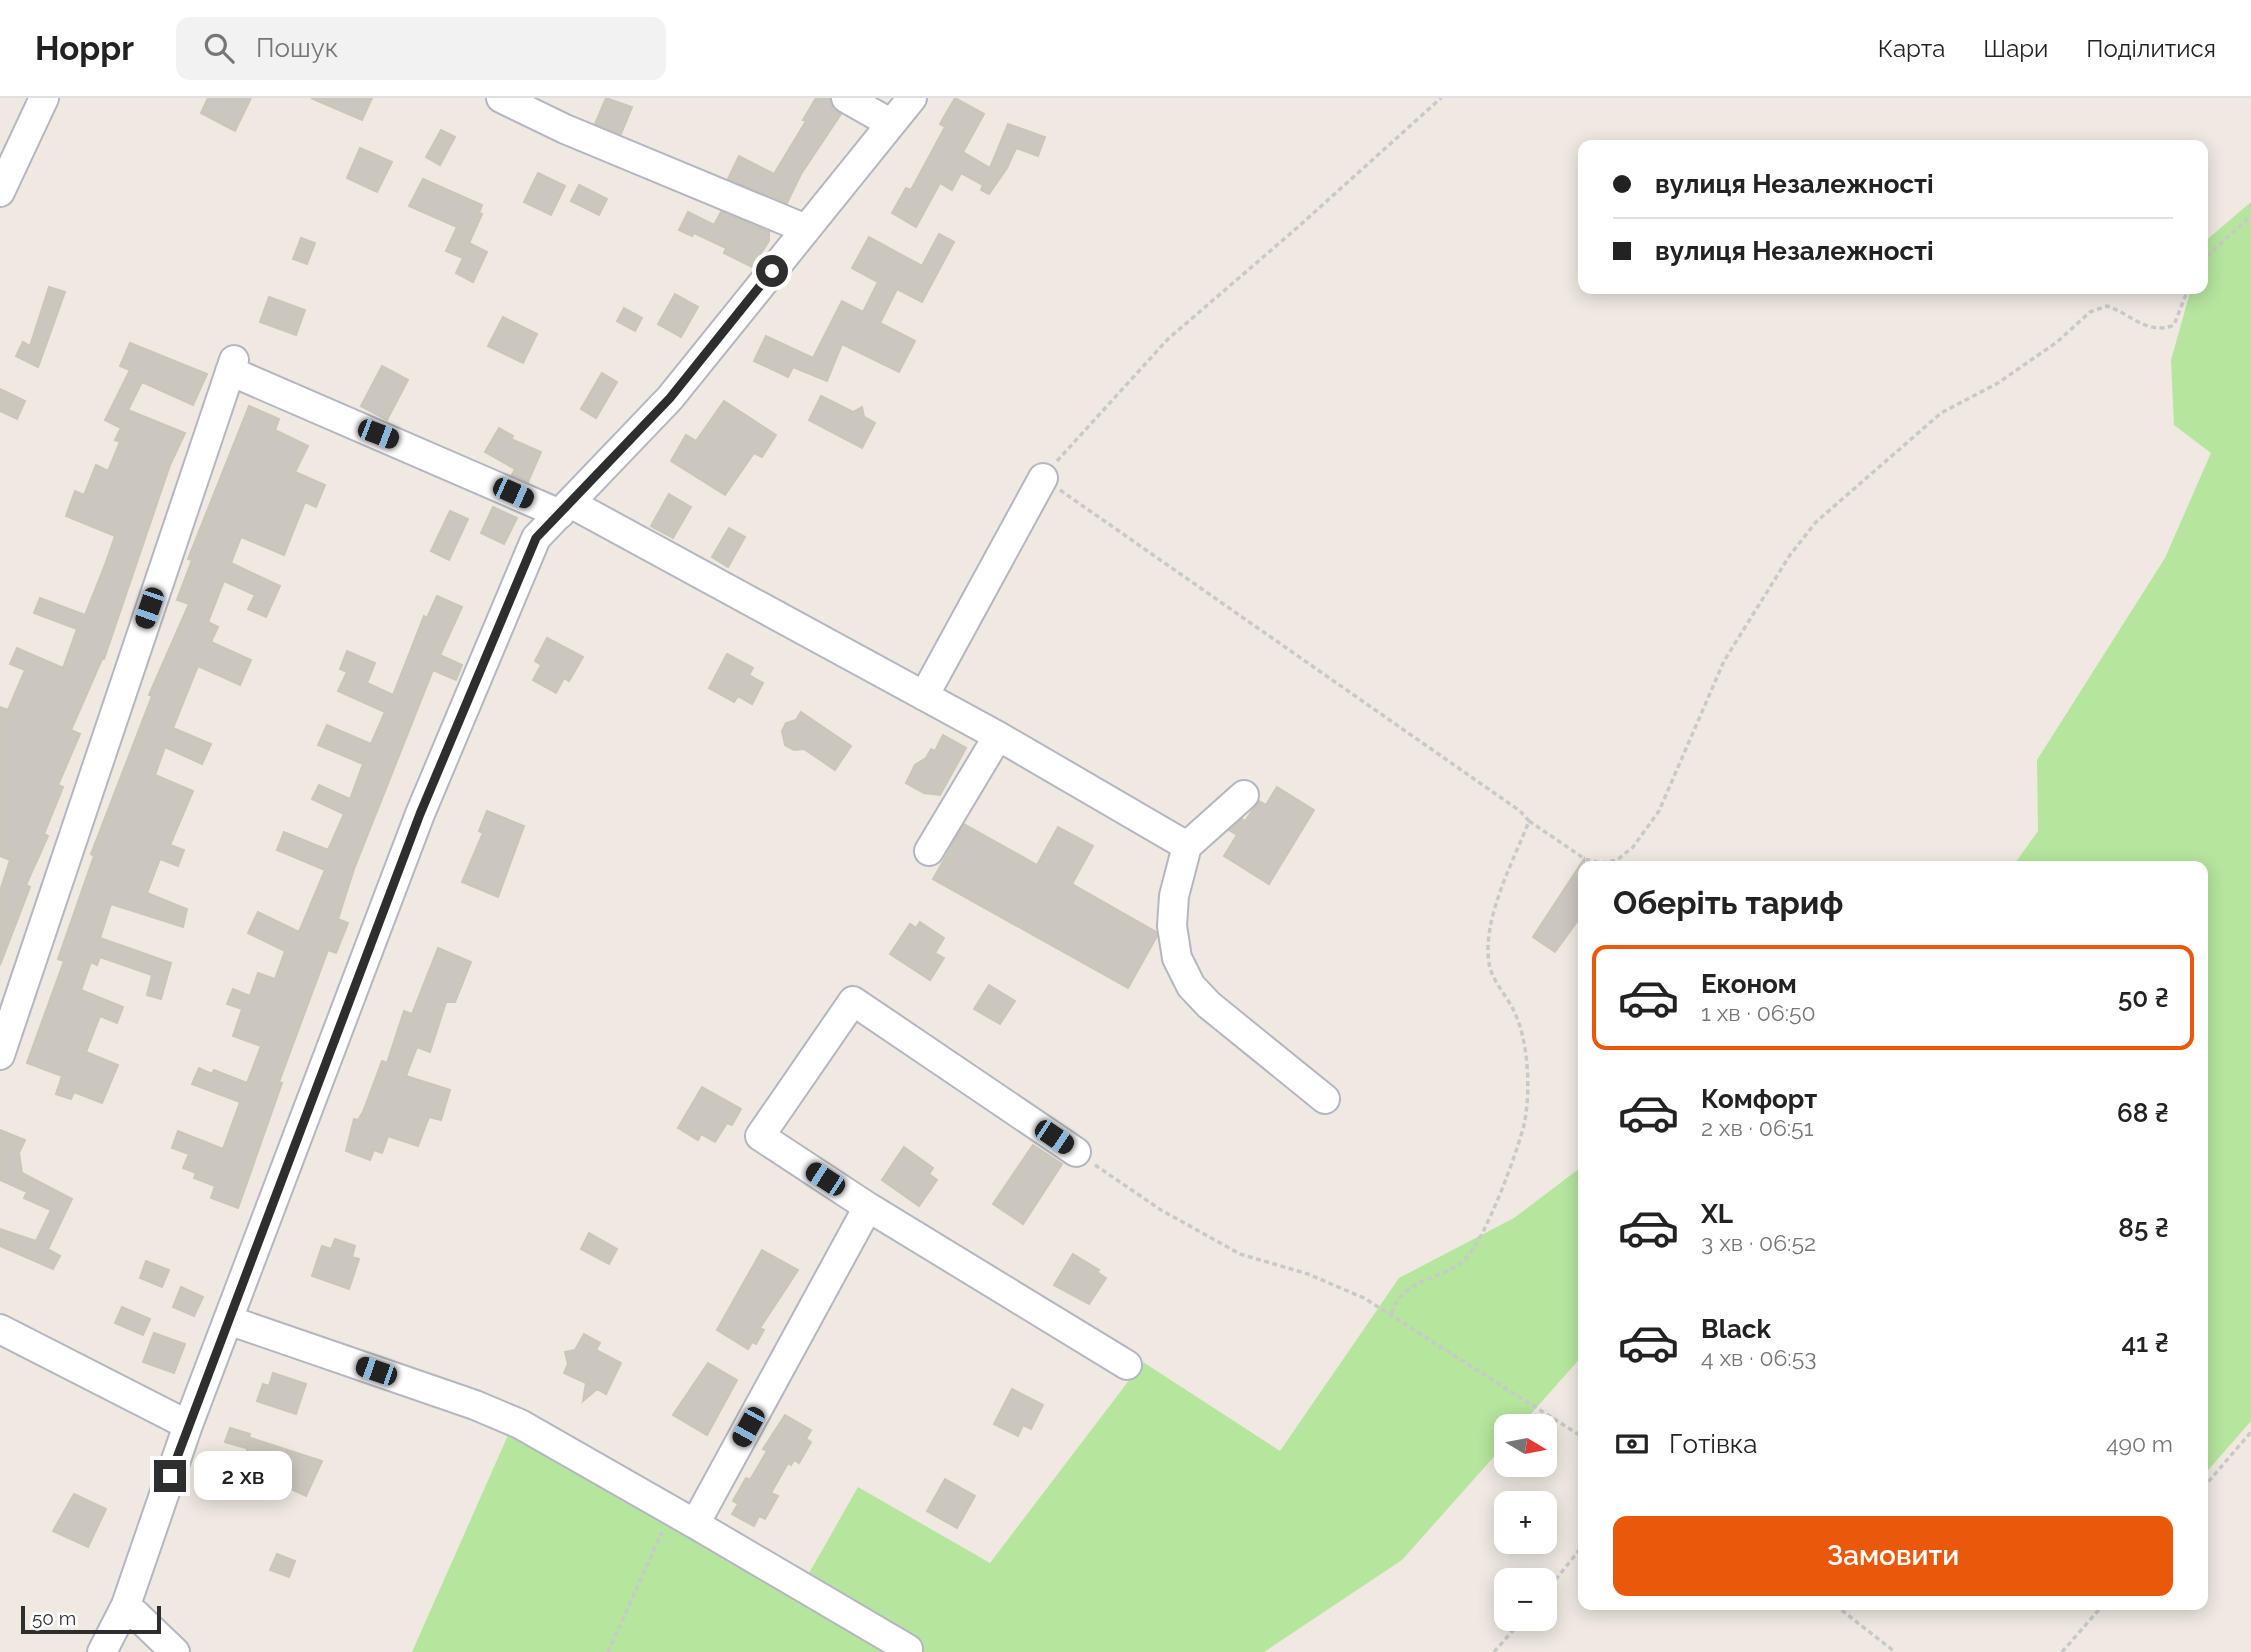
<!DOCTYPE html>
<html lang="uk">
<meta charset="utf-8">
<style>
:root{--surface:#fff;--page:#f2f2f2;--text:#222;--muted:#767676;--line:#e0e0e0;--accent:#ea580c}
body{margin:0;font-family:Raleway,sans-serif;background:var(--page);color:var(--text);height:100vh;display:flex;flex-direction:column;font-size:26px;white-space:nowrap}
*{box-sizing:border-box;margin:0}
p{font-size:23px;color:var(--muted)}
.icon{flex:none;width:38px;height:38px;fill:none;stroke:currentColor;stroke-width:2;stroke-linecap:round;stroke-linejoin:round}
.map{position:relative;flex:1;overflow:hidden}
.side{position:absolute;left:1578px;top:763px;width:630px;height:749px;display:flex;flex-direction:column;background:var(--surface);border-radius:14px;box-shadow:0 4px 18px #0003}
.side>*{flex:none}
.hud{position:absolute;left:1578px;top:42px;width:630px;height:154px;border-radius:14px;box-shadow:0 4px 18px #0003;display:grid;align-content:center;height:154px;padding:0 35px;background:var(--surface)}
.needle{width:46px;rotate:100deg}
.tools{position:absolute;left:1494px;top:1316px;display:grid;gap:14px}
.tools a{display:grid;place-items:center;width:63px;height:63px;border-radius:14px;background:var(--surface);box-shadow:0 4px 18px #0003;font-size:35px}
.scale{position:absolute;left:21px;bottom:18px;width:140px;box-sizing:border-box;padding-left:7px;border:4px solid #2e2e2e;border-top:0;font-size:19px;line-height:24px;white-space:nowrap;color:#2e2e2e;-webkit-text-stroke:5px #fff;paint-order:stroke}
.end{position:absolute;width:32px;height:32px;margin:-16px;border:9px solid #2e2e2e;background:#fff;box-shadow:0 0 0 4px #fff}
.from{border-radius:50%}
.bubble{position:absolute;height:49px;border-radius:14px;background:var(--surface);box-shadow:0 4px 18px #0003;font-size:23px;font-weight:600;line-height:49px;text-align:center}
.car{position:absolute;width:21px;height:42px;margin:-21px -10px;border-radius:9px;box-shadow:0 0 5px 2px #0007;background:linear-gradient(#222 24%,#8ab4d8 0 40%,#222 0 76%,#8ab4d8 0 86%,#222 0)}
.hud b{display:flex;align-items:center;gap:24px;height:66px;font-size:26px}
.hud b+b{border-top:2px solid var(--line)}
.hud i{width:18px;height:18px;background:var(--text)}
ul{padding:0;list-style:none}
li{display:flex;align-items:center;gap:21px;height:105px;margin:0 14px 10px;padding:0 21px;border:4px solid transparent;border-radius:14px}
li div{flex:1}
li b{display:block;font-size:26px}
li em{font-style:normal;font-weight:600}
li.current{border-color:var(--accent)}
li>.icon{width:63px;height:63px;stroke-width:1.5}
h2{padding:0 35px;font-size:32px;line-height:84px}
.pay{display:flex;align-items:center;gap:18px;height:77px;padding:0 35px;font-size:26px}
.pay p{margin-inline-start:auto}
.action{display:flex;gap:14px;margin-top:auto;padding:14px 35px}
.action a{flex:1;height:80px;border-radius:14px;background:var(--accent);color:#fff;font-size:28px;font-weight:600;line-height:80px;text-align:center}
header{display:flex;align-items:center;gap:42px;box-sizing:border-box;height:98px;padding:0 35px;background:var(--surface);border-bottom:2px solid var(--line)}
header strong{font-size:33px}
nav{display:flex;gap:38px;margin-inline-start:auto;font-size:24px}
.search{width:490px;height:63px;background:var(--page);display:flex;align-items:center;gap:18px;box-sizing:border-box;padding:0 24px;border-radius:14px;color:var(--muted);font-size:26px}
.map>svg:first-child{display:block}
.green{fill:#b6e59e}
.building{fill:#cbc7bf;stroke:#cbc5ba;stroke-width:2}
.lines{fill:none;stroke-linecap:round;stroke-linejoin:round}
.minor-casing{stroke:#b4b7c1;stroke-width:32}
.path{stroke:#c9c9c9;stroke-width:3.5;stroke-dasharray:5 3.5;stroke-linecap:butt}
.minor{stroke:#fff;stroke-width:28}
.route{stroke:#2e2e2e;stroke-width:9}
</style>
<header>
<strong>Hoppr</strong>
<div class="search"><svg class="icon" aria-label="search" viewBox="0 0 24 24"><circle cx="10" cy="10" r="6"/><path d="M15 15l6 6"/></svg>Пошук</div>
<nav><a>Карта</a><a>Шари</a><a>Поділитися</a></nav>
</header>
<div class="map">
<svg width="2251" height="1554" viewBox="0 0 2251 1554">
<rect width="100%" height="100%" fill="#efe9e1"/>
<path class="green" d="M2251,104V1323L2203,1378V768H2013L2038,733L2037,662L2165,460L2211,355L2174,327L2171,262L2191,191H2203V145Z
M1584,1067V1256L1520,1328H1507V1344L1402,1462L1264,1554H412L517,1317L808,1477L858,1389L990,1465L1143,1264L1280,1353L1399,1180L1514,1120Z"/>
<path class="building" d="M208,0H251L235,33L201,15Z
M311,0H372L362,22Z
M606,0L632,9L621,36L595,26Z
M816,0H829L832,9L841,16L801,76L787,105L728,81L739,58L774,76L806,23L803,22Z
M955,0L984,16L963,54L990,70L1008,26L1045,39L1038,58L1016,50L1007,70L989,96L981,92L983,87L961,75L952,92L940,85L916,129L892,115L906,90L911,92L945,29L940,26Z
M441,32L455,39L440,67L426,59Z
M360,50L392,64L377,94L347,80Z
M538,75L565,88L551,117L524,104Z
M423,81L482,107L479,115L482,116L469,145L487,154L473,184L456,175L463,160L446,153L457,129L409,108Z
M579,87L607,101L599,117L571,103Z
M688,114L714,127L721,114L769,134V143L752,169L724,155L726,150L694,135L692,138L679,132Z
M939,136L954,144L922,204L897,191L880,225L915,243L899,274L842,246L827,283L793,269L788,279L754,263L766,238L813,260L842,203L863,214L878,184L852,170L869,139L922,168Z
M301,140L315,145L307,166L293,161Z
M49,189L65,194L38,269L16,258L23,244L30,248Z
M675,196L698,209L681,239L658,226Z
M269,199L305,212L296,237L260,224Z
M624,210L642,220L635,233L617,223Z
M503,219L537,236L523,265L488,248Z
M130,245L207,276L193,307L142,284L128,312L185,335L170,367L104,561H102L71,632L80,636L58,687L63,689L44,736L48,738L26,787L30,789L0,867V793L10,762L0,758V609L8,612L25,572L10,566L17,550L63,570L77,531L34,515L40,500L85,517L106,464L115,438L66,418L75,393L84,397L96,367L108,373L120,344L115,342L121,330L105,322L130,272L120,268Z
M382,268L408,282L387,322L361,308Z
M602,275L617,284L596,320L581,311Z
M0,291L25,303L17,321L0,313Z
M821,298L853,314L862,309L864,319L875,325L862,350L809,322Z
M724,303L776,337L762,359L754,355L725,397L671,363L686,337L696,343Z
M249,308L279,321L275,332L308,348L295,374L325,387L316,409L305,404L284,457L241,439L231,465L280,488L266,519L248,511L255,497L224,483L208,524L218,529L211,544L251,562L240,587L198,568L173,630L211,646L202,666L165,649L155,677L193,693L170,747L184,752L178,768L160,761L147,795L187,811L183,829L111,806L100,840L171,865L161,901L147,897L152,877L100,859L97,867L91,864L81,892L123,909L117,925L100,918L86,954L118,967L102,1005L74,994L71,1001L56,996L62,978L27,965L64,863L58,861L94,758L91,756L152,598L149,597L189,506L177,502L192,462L188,461Z
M499,330L513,338L511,341L541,354L528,384L512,377L515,371L485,354Z
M669,396L691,409L673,440L651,428Z
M493,409L517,420L504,446L481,435Z
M450,413L468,421L449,462L431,453Z
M729,430L745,439L728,469L712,459Z
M437,498L462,509L440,557L462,567L456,582L433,572L354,771L338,821L348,825L336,855L328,852L279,984L282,985L238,1110L211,1100L215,1088L194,1080L196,1075L183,1070L189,1056L172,1050L178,1033L223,1051L240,1004L192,986L199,970L212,976L214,972L247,985L261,948L233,938L242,911L227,906L233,891L250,898L258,875L275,881L285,853L248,835L258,814L299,834L325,772L277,752L284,734L328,752L344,716L312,701L319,687L350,701L363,666L318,647L327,627L371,646L385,614L338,593L347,574L340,571L347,553L375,565L367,585L393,597L424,518L427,520Z
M547,540L583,559L569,583L564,580L556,595L533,582L541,567L535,563Z
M727,556L753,570L749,577L763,585L752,606L738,598L734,604L709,590Z
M801,614L851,648L835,672L804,651L794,652L785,647L782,633L786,625L796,622Z
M943,637L966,650L940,697L924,695L906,685L915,667L926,660L931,651L935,653Z
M1277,689L1314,712L1269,786L1224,758L1237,737L1229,732L1242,721L1245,723L1259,703L1266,707Z
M487,713L524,728L498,799L462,784L483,735L479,733Z
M964,726L1037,767L1058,729L1093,748L1072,786L1156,834L1157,838L1128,890L933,781Z
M1584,761V814L1555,854L1533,839Z
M920,824L944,840L935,855L944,860L930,882L890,856L910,826L916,830Z
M438,850L471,864L455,904H446L430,954L417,949L406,978L450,992L441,1022L429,1019L418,1048L388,1038L382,1055L374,1052L370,1062L346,1053L354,1021L358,1022L363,1014L382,963L387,965L404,913L412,916Z
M989,887L1015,903L1000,926L974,911Z
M702,989L741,1011L732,1027L727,1025L715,1044L701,1036L698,1042L678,1030Z
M0,1032L25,1042L19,1055L22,1075L72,1101L48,1151L60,1158L53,1171L0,1148V1131L36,1143L51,1112L24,1100L27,1094L0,1082Z
M1033,1047L1062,1066L1023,1126L993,1106Z
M904,1049L933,1070L929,1076L937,1082L919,1108L882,1082Z
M589,1135L617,1151L609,1166L581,1151Z
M335,1141L355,1148L352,1159L359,1161L349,1191L312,1178L322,1148L331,1151Z
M762,1152L798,1172L760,1230L764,1232L756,1246L752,1244L748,1251L717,1232Z
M1073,1156L1099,1172L1097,1174L1106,1180L1089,1206L1054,1187Z
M146,1163L169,1172L162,1189L140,1180Z
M181,1189L203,1199L194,1218L173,1209Z
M122,1209L150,1221L143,1237L115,1225Z
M154,1235L185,1246L174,1275L143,1264Z
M584,1236L600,1245L596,1252L621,1265L606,1296L597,1291L583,1303L586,1285L564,1275L568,1266L565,1254L575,1252Z
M708,1265L737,1282L707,1337L673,1317Z
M273,1275L306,1286L296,1316L257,1303L263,1286L269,1288Z
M1012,1291L1043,1307L1031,1331L1023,1327L1018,1338L994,1326Z
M785,1317L811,1332L806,1341L811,1344L799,1365L794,1362L791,1367L788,1365L771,1395L778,1398L765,1421L759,1418L754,1428L732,1416L738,1406L733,1403L746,1380L750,1382L767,1353L763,1351Z
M230,1330L250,1336L246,1350L225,1344Z
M251,1340L322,1363L306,1398L289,1390L292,1384L242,1369Z
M945,1381L975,1398L957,1430L927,1413Z
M74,1396L106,1411L88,1449L53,1433Z
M277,1456L295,1463L289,1479L270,1472Z"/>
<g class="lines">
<defs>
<path id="minor" d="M501,0L565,31L806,131
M846,0L890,25
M0,94L44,0
M230,273L560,416
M570,405L998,638L1187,748
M924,598L1043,380
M1244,697L1187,748L1174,798L1172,828L1177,860L1191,888L1209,907L1325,1001
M929,753L998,638
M0,957L234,262
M1076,1054L853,903L760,1038L868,1109L1127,1267
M228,1222L475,1307L520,1326L695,1426L868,1109
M0,1231L188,1327
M695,1426L908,1551
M102,1554L126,1507
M175,1554L126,1507L188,1327L420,716L536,440L670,300L912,0"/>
</defs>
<use href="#minor" class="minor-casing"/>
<path class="path" d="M2203,166L2209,156L2251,118
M1057,363L1168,241L1298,129L1441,0
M1060,392L1520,713L1529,723C1513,764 1482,821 1489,865C1491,881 1506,897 1513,911C1529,942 1531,994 1524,1027C1517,1055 1486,1139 1467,1159C1443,1185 1401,1177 1391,1218
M1529,723L1585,761L1601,765L1617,762L1633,749L1659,713L1724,563L1790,457L1816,424L1941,315L1998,285L2057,244L2090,214L2107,208C2131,216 2148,238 2174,227L2188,191
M1095,1067L1161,1112L1240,1156L1308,1176L1364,1200L1584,1340
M2203,1390L2251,1334
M1545,1495L1584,1446
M1835,1507L1895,1554
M608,1554L662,1434
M1494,1554L1523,1521
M2062,1554L2103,1507"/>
<use href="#minor" class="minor"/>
</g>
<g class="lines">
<path class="route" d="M170,1378L420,716L536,440L670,300L772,173"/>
</g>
</svg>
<div class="tools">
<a><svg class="needle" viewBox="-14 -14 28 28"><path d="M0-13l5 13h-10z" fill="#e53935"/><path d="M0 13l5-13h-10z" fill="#767676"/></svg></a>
<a>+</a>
<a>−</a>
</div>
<div class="scale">50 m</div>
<i class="end from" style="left:772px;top:173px"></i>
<i class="end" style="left:170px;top:1378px"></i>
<div class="bubble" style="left:194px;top:1353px;width:98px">2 хв</div>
<i class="car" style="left:378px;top:336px;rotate:111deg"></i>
<i class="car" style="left:513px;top:395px;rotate:114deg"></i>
<i class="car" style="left:149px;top:510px;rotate:199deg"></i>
<i class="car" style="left:1054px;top:1039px;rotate:124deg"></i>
<i class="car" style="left:825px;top:1081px;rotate:303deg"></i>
<i class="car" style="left:376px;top:1273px;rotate:289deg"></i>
<i class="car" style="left:748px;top:1329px;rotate:209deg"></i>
<div class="hud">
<b><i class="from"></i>вулиця Незалежності</b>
<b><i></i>вулиця Незалежності</b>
</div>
<section class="side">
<h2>Оберіть тариф</h2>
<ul>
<li class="current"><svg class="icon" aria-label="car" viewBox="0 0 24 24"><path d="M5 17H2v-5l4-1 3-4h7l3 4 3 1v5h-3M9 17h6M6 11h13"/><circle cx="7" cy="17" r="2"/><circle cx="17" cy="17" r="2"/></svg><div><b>Економ</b><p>1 хв · 06:50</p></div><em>50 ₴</em></li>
<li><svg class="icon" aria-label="car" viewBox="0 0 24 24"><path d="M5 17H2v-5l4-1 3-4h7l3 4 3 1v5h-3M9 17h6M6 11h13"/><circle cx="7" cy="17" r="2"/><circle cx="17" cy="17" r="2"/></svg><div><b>Комфорт</b><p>2 хв · 06:51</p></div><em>68 ₴</em></li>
<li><svg class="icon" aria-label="car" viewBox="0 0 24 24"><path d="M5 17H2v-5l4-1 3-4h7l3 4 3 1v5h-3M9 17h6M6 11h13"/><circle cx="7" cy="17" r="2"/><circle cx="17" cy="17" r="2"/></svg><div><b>XL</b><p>3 хв · 06:52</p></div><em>85 ₴</em></li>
<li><svg class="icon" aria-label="car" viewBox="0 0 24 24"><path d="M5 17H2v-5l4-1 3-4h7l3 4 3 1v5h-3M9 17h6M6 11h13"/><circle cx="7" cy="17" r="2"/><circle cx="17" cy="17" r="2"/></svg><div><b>Black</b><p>4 хв · 06:53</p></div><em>41 ₴</em></li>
</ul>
<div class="pay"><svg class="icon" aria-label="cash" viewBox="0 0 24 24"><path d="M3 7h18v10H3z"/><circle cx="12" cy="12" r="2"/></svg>Готівка<p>490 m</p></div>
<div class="action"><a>Замовити</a></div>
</section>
</div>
